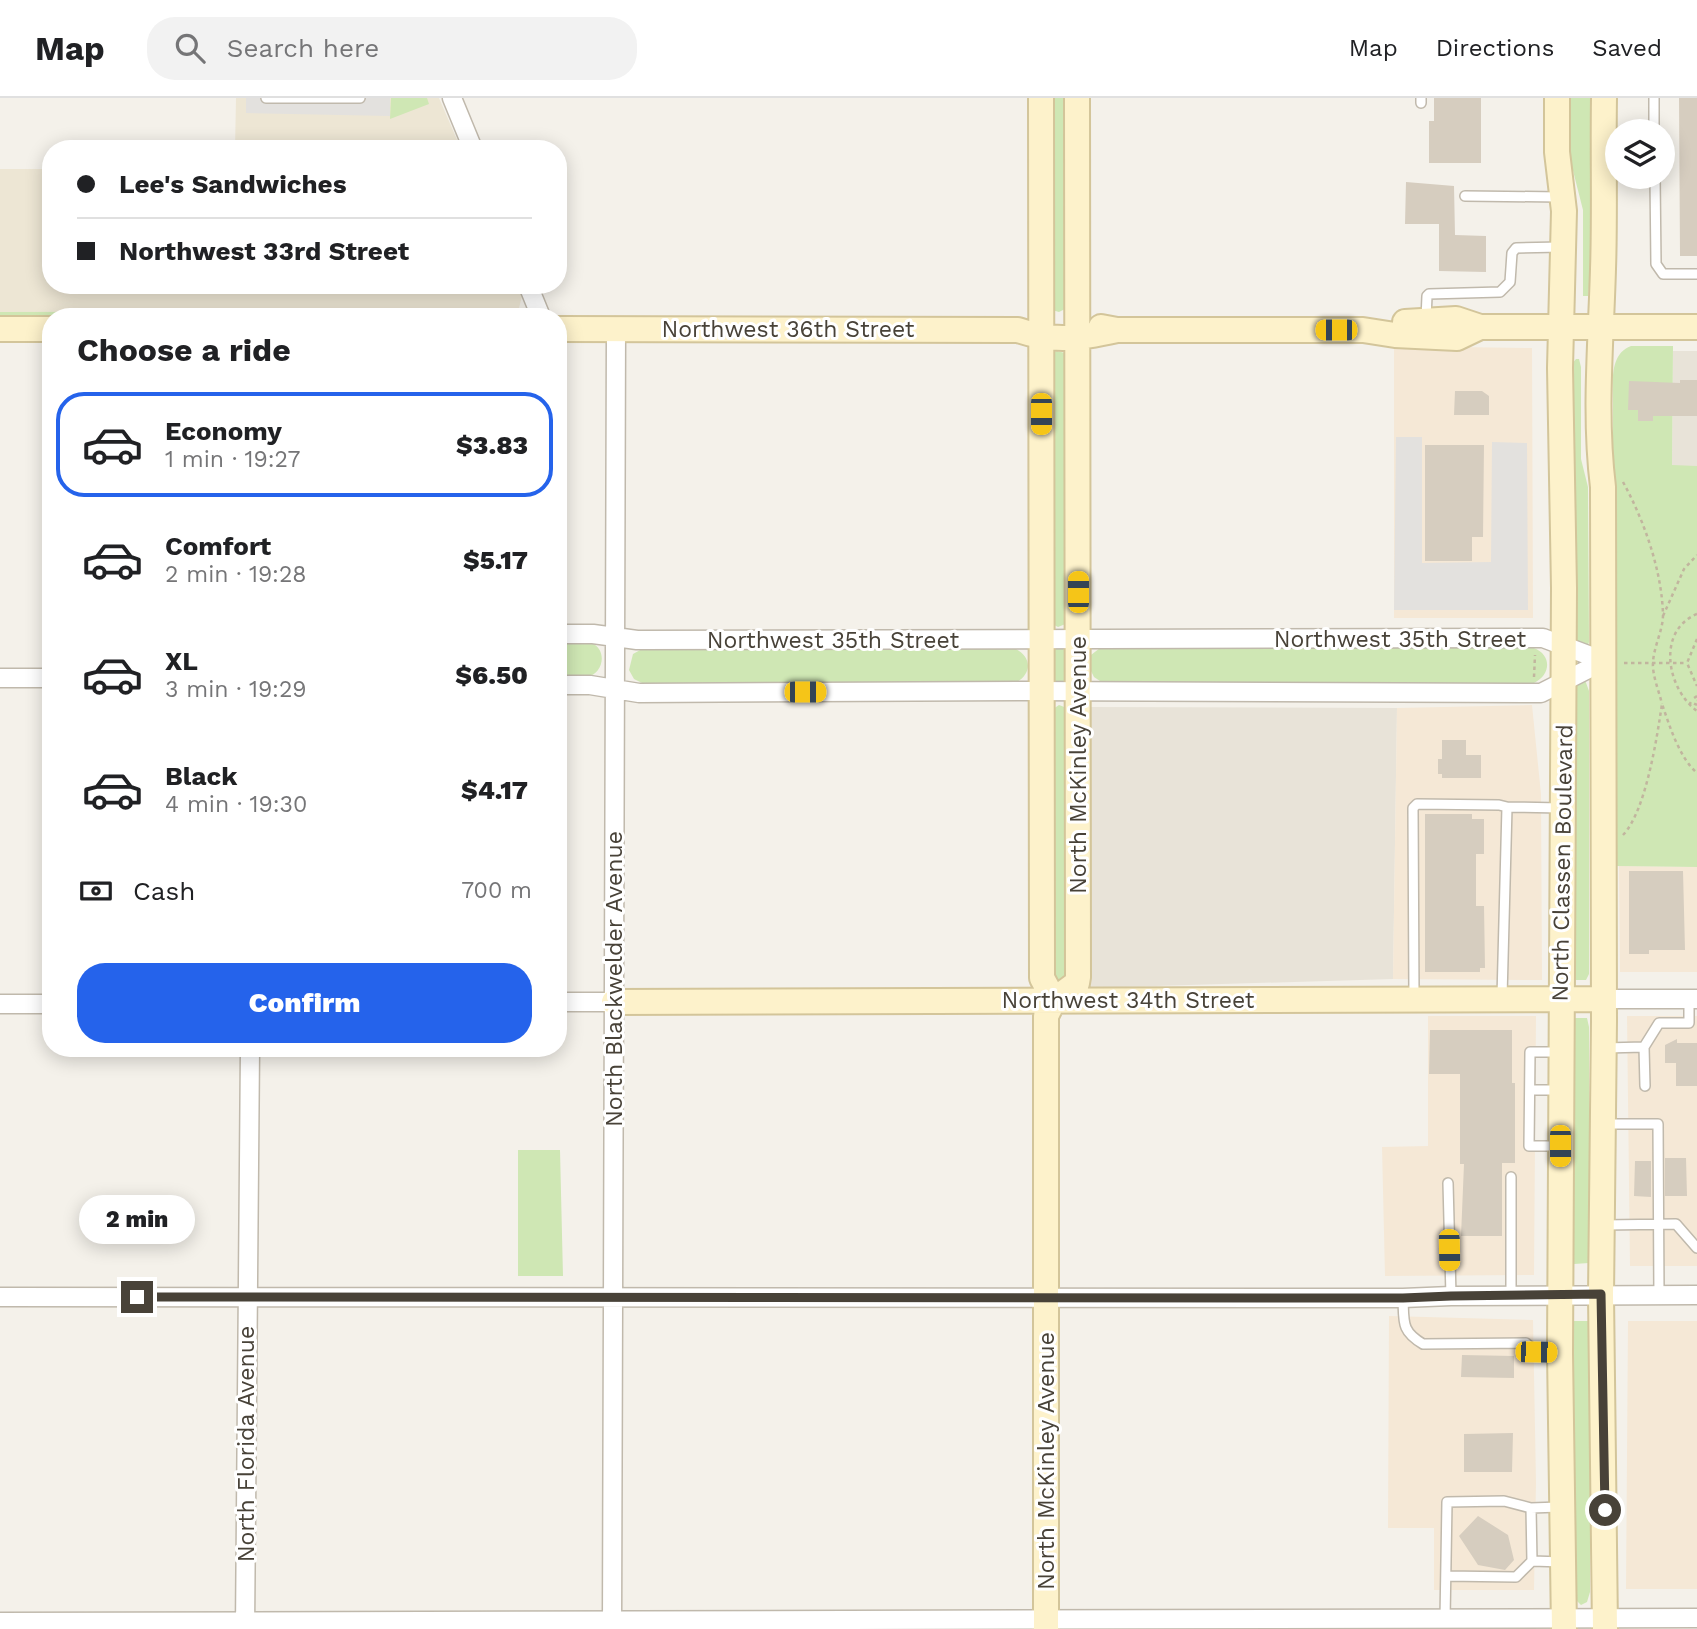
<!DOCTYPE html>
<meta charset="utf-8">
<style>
:root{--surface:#fff;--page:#f2f2f2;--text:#202124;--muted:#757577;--line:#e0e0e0;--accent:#2563eb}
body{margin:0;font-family:"Work Sans",sans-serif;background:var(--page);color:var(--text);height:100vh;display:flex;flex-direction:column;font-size:26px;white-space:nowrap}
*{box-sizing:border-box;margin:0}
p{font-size:23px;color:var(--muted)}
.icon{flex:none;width:38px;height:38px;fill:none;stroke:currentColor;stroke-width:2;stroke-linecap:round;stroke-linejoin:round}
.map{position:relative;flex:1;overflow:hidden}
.panel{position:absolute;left:42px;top:210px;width:525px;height:749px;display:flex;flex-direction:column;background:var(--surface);border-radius:28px;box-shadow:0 4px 18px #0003}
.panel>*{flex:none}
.banner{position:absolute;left:42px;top:42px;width:525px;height:154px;border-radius:28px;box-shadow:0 4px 18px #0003;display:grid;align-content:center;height:154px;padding:0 35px;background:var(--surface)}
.buttons{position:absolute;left:1605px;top:21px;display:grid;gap:14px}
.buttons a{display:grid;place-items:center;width:70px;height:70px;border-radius:50%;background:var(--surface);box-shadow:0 4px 18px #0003;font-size:35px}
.end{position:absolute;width:32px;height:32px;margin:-16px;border:9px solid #484238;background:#fff;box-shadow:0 0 0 4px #fff}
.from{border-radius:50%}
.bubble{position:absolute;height:49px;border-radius:24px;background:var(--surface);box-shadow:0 4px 18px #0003;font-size:23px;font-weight:800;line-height:49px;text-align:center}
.car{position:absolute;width:21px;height:42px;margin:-21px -10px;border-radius:9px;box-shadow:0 0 5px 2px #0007;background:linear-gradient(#f5c518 24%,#345 0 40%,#f5c518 0 76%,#345 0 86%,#f5c518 0)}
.banner b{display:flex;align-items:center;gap:24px;height:66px;font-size:26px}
.banner b+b{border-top:2px solid var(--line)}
.banner i{width:18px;height:18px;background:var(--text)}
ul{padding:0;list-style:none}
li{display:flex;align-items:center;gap:21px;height:105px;margin:0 14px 10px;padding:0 21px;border:4px solid transparent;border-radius:28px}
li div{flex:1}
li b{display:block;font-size:26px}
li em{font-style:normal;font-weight:800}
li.current{border-color:var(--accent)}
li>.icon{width:63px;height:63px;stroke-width:1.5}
h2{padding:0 35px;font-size:32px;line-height:84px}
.pay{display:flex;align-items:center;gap:18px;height:77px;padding:0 35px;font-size:26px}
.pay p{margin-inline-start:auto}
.primary-button{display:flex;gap:14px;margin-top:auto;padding:14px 35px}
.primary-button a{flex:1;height:80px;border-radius:28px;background:var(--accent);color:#fff;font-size:28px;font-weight:800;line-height:80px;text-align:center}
header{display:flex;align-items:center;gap:42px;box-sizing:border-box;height:98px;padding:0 35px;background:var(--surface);border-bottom:2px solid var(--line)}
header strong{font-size:33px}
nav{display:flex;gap:38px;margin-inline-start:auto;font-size:24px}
.search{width:490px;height:63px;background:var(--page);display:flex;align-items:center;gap:18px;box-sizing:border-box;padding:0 24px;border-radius:28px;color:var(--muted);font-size:26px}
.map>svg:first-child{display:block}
.residential{fill:#e8e3d8}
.commercial{fill:#f5e8d6}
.education{fill:#ede6d4}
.green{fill:#cfe7b4}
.parking{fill:#e3e1de}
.building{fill:#d6cdbf}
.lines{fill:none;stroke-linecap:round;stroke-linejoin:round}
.lane-casing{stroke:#c0b9ac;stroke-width:12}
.street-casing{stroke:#c0b9ac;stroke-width:21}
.secondary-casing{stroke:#d3c59a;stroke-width:28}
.path{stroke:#c1b59e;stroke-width:2.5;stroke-dasharray:3.5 3.5;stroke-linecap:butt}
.lane{stroke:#fff;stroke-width:9}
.street{stroke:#fff;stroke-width:18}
.secondary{stroke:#fdf2cb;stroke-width:24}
.route{stroke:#484238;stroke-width:9}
.labels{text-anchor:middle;stroke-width:6;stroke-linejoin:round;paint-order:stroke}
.street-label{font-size:23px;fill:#484238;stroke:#fff}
</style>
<header>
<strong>Map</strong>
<div class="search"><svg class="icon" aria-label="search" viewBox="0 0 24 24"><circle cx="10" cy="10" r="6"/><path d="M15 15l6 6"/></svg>Search here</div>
<nav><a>Map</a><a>Directions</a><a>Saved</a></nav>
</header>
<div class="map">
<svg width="1697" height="1531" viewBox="0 0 1697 1531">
<rect width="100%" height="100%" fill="#f4f1ea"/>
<path class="residential" d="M1673,253H1697V368H1672Z
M1089,609L1397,610L1393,881L1088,890Z"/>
<path class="commercial" d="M1394,244L1457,249L1532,250L1533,520H1394Z
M1532,607L1541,696L1542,882L1393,881L1397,610Z
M1619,768L1697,769V874H1620Z
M1428,918H1536L1534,1177L1385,1178L1382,1049L1428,1048Z
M1627,918H1697V1168H1630Z
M1389,1218L1533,1222L1536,1385L1534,1492H1434V1430H1388Z
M1628,1223H1697V1491H1626Z"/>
<path class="education" d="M236,0H439L461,51H235Z
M0,71H51V187H518L522,198L519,210L513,219H51L0,221Z"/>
<path class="green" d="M391,0H427L429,6L390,21Z
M1048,0H1068L1067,210L1059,214L1052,212Z
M1568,0H1590L1591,169L1588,198H1583V112L1568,53Z
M505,213L503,218L51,219L0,221V214Z
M1631,248H1673L1672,367L1697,368V769L1616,768L1613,764V305C1613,285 1609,256 1631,248Z
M1057,253L1065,255L1068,525L1058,529L1052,526L1053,255Z
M1576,261H1579L1581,269V361L1588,389L1589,544L1587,550L1574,548L1572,266Z
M558,542C569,543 583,541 592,545C608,553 603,576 587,579C578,581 567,580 558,580Z
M1014,550C1031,558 1033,574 1017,584L644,586L634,581L629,572L633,556L642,551Z
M1056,550L1063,551L1067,554L1066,583C1061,586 1056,585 1052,582L1053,552Z
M1100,550H1534C1552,557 1551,577 1534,585H1103L1094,579L1089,569L1091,557Z
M1585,582L1589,593V876L1586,882H1576L1573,873L1574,583Z
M1059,607L1067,610L1068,883L1054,885L1050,613Z
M1574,920H1587L1589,929V1165L1574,1166Z
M518,1052H560L563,1178H518Z
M1573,1223H1590V1494L1587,1504L1581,1507L1576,1502L1573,1494Z"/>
<path class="parking" d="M246,0H390V18L246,15Z
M1396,339H1422V465L1491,464L1492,344L1527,345L1528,512H1394Z"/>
<path class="building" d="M1434,0H1481V65H1429V23H1434Z
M1679,0H1697V158H1680Z
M1406,84L1454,88L1455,137L1486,138V174L1439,173V126H1405Z
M1680,282H1697V318H1653V323H1638V312H1628L1629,283L1680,285Z
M1455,293H1482L1489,298V317H1454Z
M1425,347H1484L1483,439H1472V463H1425Z
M1442,642H1466V657H1481V680H1442V676H1438V661H1442Z
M1425,716H1472V721H1484V756H1476V808H1484L1485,870H1480V874H1425Z
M1629,773H1683L1685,852H1649V856H1629Z
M1430,932H1512V985H1515V1065H1502V1138H1461L1464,1066H1460V976H1429Z
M1677,941V945H1697V988H1676V965H1665V947Z
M1665,1060H1686L1687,1098H1665Z
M1635,1063H1651V1099L1634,1098Z
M1462,1257L1514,1258V1280L1461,1279Z
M1513,1335L1512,1374H1464V1336Z
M1478,1418L1508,1437L1514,1462L1505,1472L1478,1467L1459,1438Z"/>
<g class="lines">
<defs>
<path id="lane" d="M266,0H360
M1421,0V5
M1654,0V33
M1655,79L1656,166L1663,176H1697
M1465,98L1561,99
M1426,221L1427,198L1429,196L1500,194L1510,184L1512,155L1516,150L1561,149
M1414,899L1413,710L1417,706L1499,707L1507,709
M1502,899L1507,709L1561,710
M1644,949L1645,988
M1605,950L1644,949L1659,925H1689V901
M1559,954H1530L1529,1048H1560
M1530,992H1559
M1605,1026H1658L1659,1198
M1511,1079V1197
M1448,1085L1451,1198
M1604,1127L1676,1126L1697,1150
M1403,1200C1404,1224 1401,1233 1423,1246L1526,1245L1536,1254L1559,1255
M1531,1410L1532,1463L1563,1464
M1446,1478L1516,1479L1532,1463
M1445,1521L1447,1404L1504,1403L1531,1410L1559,1409"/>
<path id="street" d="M452,0L473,51
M528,187L541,219
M558,536H593L637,542L1543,540L1604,563
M0,580H51
M558,587H590L639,595L1026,593L1541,595L1604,563
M1604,901H1697
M558,904H614
M0,906H51
M0,1199L1403,1200L1451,1198L1697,1197
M0,1524L1697,1520
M245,1531L250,950
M612,1531L616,231"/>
<path id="secondary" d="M1041,0L1042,880L1054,902
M1557,0V54L1564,113L1560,270L1564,490L1560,1255L1564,1531
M1604,0C1603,57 1605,114 1603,171C1601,244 1594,316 1603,389L1604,923L1601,1197L1605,1531
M1405,224L1456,221L1480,229H1697
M1101,229L1117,232H1363L1395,237L1457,240L1480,229
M0,231H51
M558,231L1018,232C1055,245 1080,240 1117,232
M614,904L1604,901
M1046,1531V918L1054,902L1077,885L1078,879L1077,0"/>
</defs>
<use href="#lane" class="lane-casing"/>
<use href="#street" class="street-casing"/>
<use href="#secondary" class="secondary-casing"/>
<path class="path" d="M1623,384C1644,422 1662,473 1663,517C1663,532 1654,548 1653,564C1652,577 1659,593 1662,606
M1697,516C1656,533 1667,591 1697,613
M1663,518L1684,471L1697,457
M1697,541L1687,565L1697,588
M1624,565H1687
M1534,579L1535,557
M1697,598L1694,600L1697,602
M1689,607L1691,604L1697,607
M1623,737C1646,713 1657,639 1662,606C1670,629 1679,659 1697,675"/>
<use href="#lane" class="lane"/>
<use href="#street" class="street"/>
<use href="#secondary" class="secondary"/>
</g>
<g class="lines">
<path class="route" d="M137,1199L1403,1200L1451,1198L1601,1196L1605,1412"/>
</g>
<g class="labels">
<g class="street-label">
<text x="788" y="239">Northwest 36th Street</text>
<text x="1400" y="549">Northwest 35th Street</text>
<text x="833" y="550">Northwest 35th Street</text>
<text transform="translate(1078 667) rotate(-90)" y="8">North McKinley Avenue</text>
<text transform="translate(1562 765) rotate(-89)" y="8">North Classen Boulevard</text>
<text transform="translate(614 881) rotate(-90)" y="8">North Blackwelder Avenue</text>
<text x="1128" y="910">Northwest 34th Street</text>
<text transform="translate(246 1346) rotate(-90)" y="8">North Florida Avenue</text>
<text transform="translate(1046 1363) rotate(-90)" y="8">North McKinley Avenue</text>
</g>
</g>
</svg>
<div class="buttons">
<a><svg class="icon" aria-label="layers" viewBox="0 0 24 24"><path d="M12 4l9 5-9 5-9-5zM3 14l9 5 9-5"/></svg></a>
</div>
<i class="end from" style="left:1605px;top:1412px"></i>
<i class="end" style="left:137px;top:1199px"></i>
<div class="bubble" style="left:79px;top:1097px;width:116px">2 min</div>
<i class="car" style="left:1336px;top:232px;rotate:270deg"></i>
<i class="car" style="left:1041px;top:316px;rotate:180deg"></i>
<i class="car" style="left:1078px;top:494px;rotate:0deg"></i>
<i class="car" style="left:805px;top:594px;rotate:90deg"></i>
<i class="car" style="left:1560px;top:1048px;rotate:180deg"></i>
<i class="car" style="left:1449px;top:1152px;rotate:179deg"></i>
<i class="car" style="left:1536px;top:1254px;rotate:91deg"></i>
<div class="banner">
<b><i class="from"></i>Lee's Sandwiches</b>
<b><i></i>Northwest 33rd Street</b>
</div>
<section class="panel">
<h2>Choose a ride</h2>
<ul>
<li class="current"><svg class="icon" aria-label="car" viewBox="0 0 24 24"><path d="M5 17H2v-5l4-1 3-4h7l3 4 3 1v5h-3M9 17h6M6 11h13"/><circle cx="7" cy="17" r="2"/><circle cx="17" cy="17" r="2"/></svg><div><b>Economy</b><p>1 min · 19:27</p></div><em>$3.83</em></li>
<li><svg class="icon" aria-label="car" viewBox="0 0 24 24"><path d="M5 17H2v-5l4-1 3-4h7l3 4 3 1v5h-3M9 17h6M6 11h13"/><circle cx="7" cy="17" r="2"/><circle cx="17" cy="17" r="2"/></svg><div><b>Comfort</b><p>2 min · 19:28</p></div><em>$5.17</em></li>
<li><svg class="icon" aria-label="car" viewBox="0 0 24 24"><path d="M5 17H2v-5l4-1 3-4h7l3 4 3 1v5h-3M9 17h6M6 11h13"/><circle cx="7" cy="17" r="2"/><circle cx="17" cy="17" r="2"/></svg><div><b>XL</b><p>3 min · 19:29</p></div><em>$6.50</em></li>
<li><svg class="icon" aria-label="car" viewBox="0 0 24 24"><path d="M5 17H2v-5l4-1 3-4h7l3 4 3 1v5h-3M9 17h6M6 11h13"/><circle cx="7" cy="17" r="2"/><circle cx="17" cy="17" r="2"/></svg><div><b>Black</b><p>4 min · 19:30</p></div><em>$4.17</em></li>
</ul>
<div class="pay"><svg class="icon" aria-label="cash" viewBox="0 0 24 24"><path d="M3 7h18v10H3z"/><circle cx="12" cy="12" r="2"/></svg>Cash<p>700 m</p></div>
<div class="primary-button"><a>Confirm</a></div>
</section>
</div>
